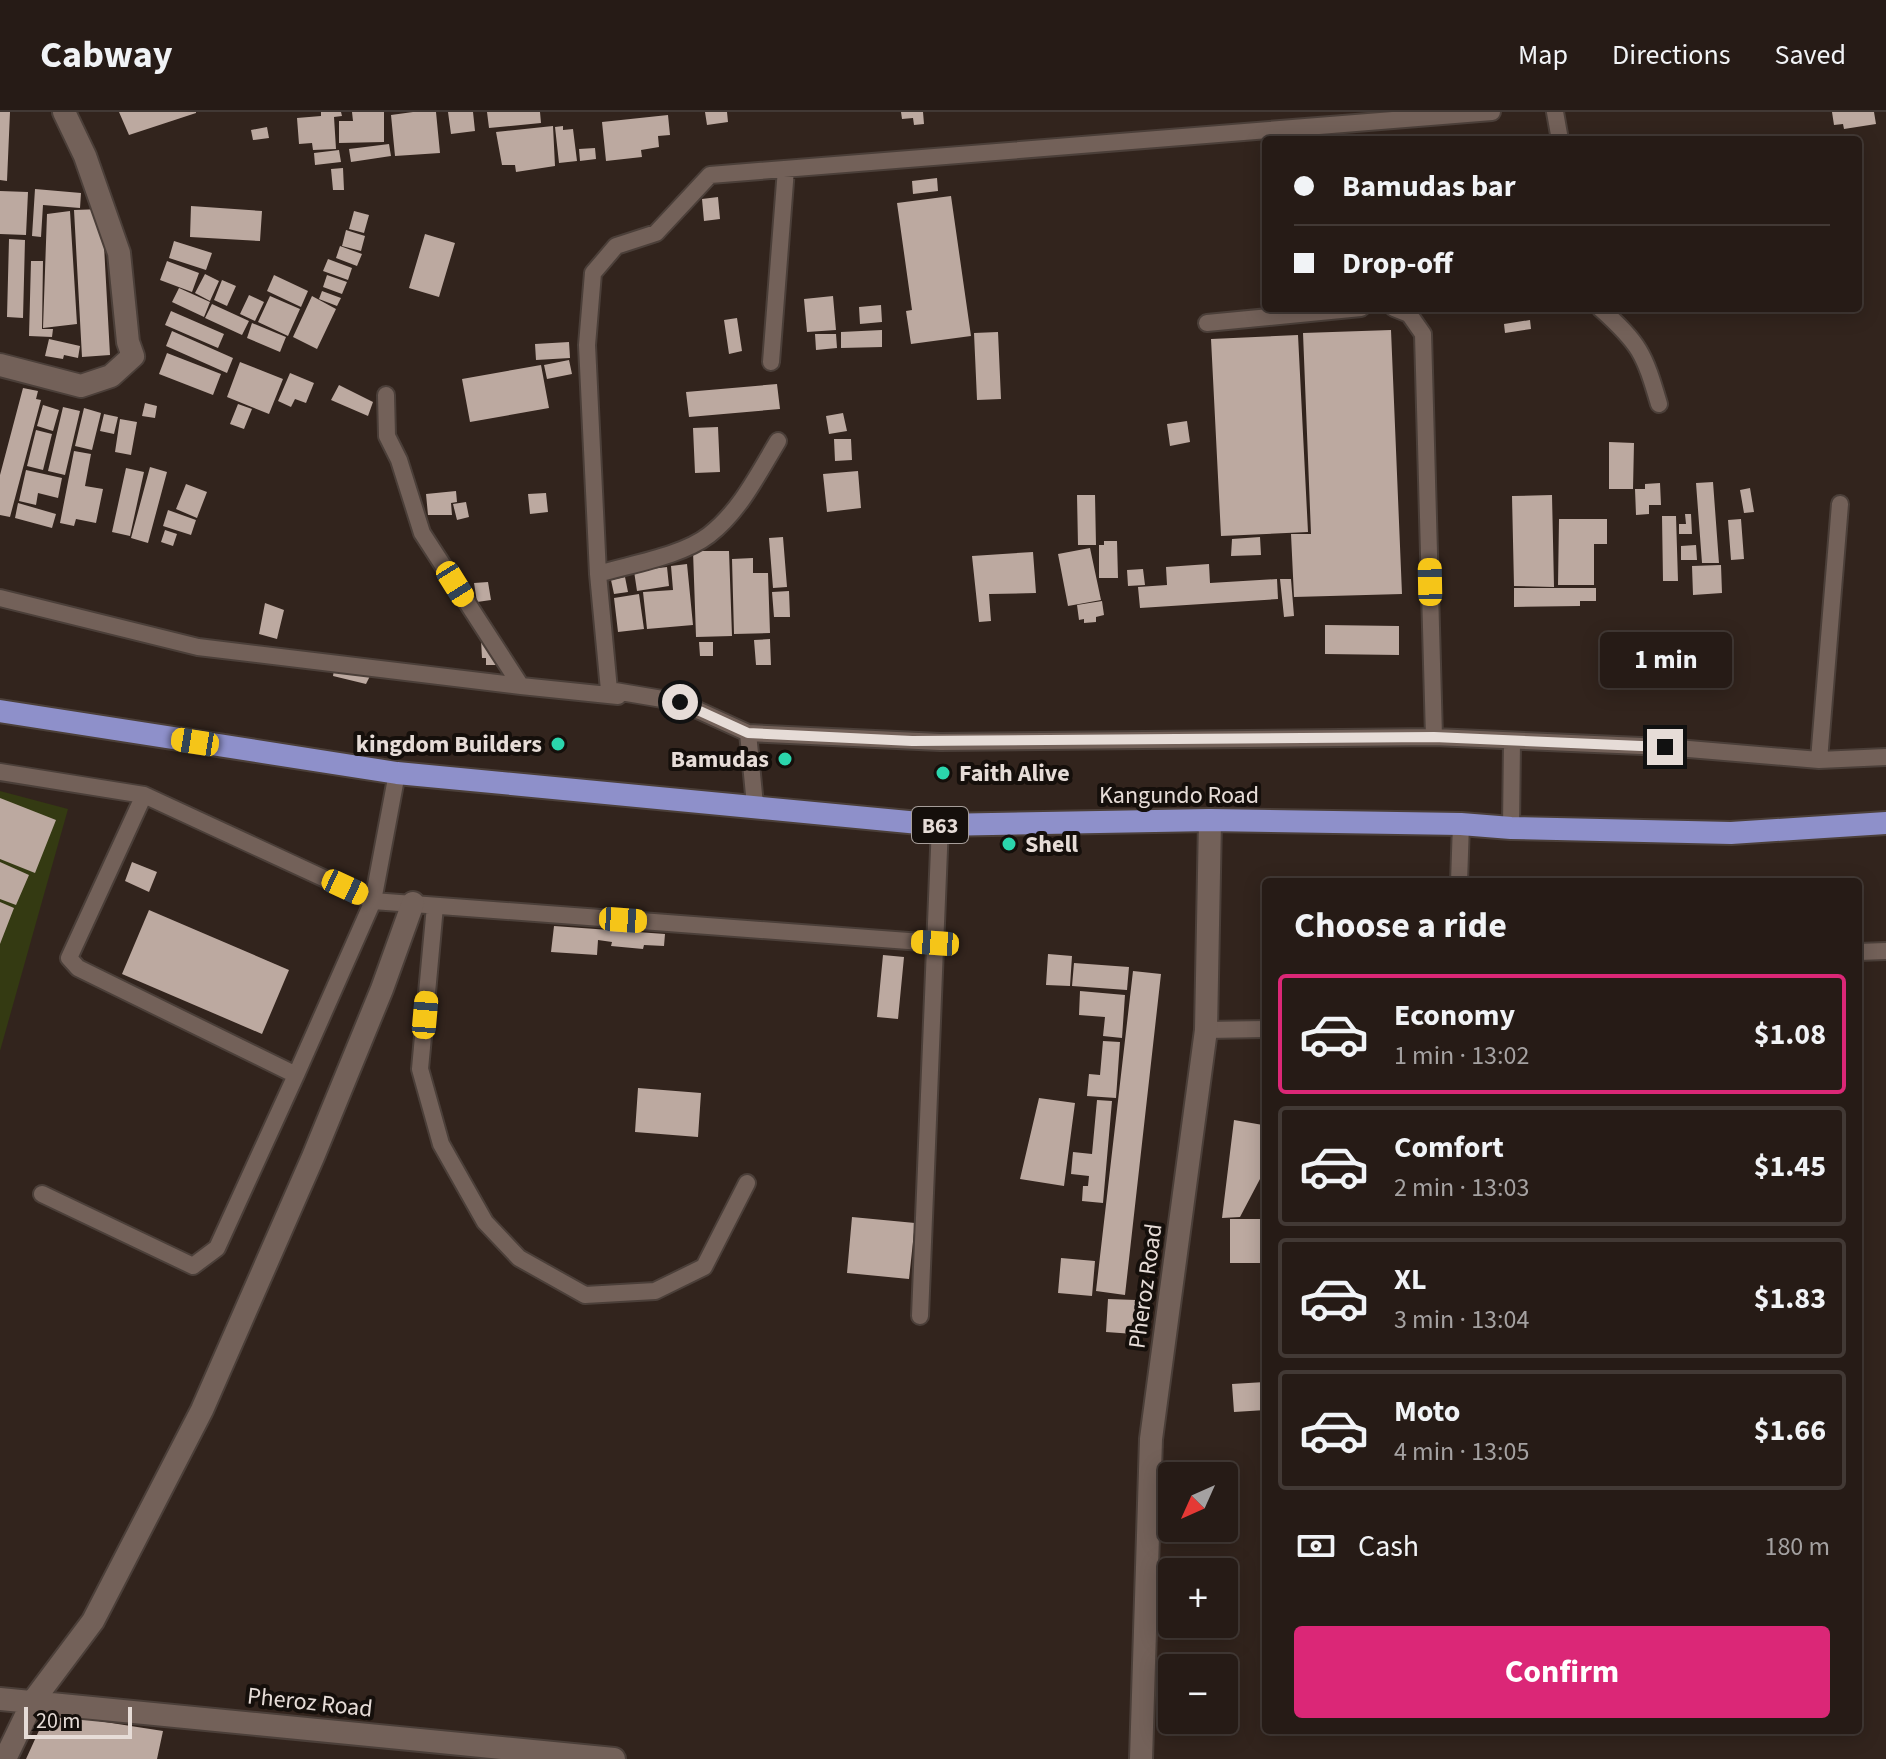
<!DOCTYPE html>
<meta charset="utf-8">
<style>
:root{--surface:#261b16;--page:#2e241f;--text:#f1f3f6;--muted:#a4a1a1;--line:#423935;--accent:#db2777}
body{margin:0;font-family:"Source Sans 3",sans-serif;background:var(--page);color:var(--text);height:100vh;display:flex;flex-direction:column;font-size:30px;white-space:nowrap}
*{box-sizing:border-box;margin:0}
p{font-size:26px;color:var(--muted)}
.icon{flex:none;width:44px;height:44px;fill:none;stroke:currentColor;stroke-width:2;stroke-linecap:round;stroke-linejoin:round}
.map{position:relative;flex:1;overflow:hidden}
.side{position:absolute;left:1262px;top:766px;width:600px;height:856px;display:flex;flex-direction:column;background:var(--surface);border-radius:8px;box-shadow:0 4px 20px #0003,0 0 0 2px var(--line)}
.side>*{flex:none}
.top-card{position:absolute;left:1262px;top:24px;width:600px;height:176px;border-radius:8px;box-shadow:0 4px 20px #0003,0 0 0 2px var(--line);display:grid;align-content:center;height:176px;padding:0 32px;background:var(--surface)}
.needle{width:52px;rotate:225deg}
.controls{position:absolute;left:1158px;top:1350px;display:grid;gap:16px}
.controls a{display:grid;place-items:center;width:80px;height:80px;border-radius:8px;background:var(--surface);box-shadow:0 4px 20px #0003,0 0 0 2px var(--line);font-size:40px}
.scale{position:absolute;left:24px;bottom:20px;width:108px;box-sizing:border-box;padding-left:8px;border:4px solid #e6dcd7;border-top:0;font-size:22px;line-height:28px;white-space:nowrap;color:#e6dcd7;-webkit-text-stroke:6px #150f0b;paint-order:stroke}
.end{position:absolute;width:36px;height:36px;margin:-18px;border:10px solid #e6dcd7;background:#111;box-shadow:0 0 0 4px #111}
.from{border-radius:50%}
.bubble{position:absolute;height:56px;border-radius:8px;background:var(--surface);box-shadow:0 4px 20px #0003,0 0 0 2px var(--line);font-size:26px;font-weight:700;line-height:56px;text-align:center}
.car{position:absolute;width:24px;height:48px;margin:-24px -12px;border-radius:10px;box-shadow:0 0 6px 2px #0007;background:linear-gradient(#f5c518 24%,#345 0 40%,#f5c518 0 76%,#345 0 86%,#f5c518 0)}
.top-card b{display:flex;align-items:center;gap:28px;height:76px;font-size:30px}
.top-card b+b{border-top:2px solid var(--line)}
.top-card i{width:20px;height:20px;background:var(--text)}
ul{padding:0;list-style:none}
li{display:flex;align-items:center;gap:24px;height:120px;margin:0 16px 12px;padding:0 16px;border:4px solid var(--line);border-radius:8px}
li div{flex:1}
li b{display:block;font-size:30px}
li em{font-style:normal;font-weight:700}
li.active{border-color:var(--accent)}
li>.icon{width:72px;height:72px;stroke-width:1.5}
h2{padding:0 32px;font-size:36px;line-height:96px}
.pay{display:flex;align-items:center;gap:20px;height:88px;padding:0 32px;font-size:30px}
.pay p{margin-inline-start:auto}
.action{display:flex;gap:16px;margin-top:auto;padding:16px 32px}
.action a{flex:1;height:92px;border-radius:8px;background:var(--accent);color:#fff;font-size:32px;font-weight:700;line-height:92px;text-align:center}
header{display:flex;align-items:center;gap:48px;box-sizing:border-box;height:112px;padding:0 40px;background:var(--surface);border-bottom:2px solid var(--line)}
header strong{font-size:38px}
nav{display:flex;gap:44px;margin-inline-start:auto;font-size:28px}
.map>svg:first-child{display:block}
.green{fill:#343a12}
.building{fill:#bca9a0}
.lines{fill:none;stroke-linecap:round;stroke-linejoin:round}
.service-casing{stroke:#4b3f39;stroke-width:20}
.minor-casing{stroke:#4b3f39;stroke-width:26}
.trunk-casing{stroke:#4b3f39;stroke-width:26}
.service{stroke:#736159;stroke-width:16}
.minor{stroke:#736159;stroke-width:22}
.trunk{stroke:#8e90ca;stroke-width:22}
.route{stroke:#e6dcd7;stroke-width:10}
.poi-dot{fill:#2bd5ac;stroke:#150f0b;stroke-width:3}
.labels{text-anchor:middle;stroke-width:8;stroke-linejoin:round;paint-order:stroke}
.shield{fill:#150f0b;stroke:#a79e9a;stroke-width:2}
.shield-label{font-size:22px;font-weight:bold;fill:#e6dcd7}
.poi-label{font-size:24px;font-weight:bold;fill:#e6dcd7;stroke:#150f0b;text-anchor:end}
.street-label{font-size:24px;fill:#e6dcd7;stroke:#150f0b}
</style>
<header>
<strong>Cabway</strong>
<nav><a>Map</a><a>Directions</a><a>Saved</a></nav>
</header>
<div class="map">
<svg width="1886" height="1647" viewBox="0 0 1886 1647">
<rect width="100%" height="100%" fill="#32241d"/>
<path class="green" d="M0,679L68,697L0,939Z"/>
<path class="building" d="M0,0H10L7,69L0,68Z
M119,0H196V1L129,23Z
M321,0H341L342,4L334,5L336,37L313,38L312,31L299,32L297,6L321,4Z
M352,0H384V30L339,31V9H353Z
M413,0H436L440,41L395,44L391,3Z
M448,0H473L475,19L451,22Z
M487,0H540L541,11L489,16Z
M705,0H727L728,10L707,13Z
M901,0H923L924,12L914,13L913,6L902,7Z
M1832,0H1874L1876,12L1844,17L1843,12L1834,13Z
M668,3L670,23L658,24L659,35L641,38L642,45L606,49L602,10Z
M553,14L555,54L516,60L515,53H502L496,20Z
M563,14V18L573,17L577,49L559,51L555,15Z
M267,15L269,26L253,28L251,18Z
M389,32L391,44L351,50L349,37Z
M595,36L596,47L580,49L579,37Z
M339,38L341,50L315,53L314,41Z
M343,56L344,78H333L331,57Z
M937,66L938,79L913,82L912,69Z
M35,77L81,81L80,96L43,93L41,125L32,124Z
M0,79L28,80L26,123L0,122Z
M951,84L971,224L911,232L906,199L912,198L897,91Z
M718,85L720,107L704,109L702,87Z
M191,94L262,99L260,129L190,125Z
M102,97L110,243L82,245L74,98Z
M70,99L77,212L43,216L47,102Z
M354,99L369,103L364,121L349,117Z
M346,118L365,124L361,139L342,134Z
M425,122L455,131L439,185L409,176Z
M9,127L25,128L23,206L7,205Z
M174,129L212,141L206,158L169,146Z
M340,134L362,142L357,154L336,146Z
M328,147L352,156L348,168L323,159Z
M31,149H43L42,217H53L52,225L29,224Z
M167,149L199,161L192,180L160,168Z
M205,162L219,169L210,189L195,181Z
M274,163L308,179L301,195L267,179Z
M327,163L347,170L342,182L323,175Z
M222,168L236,174L227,194L214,188Z
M179,176L210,190L204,205L172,190Z
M322,179L341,186L337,194L319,187Z
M249,183L264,190L255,209L240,202Z
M270,184L300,197L288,224L258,210Z
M312,184L336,197L317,237L293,225Z
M833,184L836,218L807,220L804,187Z
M212,192L249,209L242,223L205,206Z
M881,193L882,210L860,212L859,195Z
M171,199L224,222L218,236L165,213Z
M737,206L742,239L729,242L724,208Z
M1530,208L1531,217L1505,221L1504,212Z
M252,211L286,225L280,240L247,226Z
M882,218V235L841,236V220Z
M1391,218L1402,482L1294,485L1291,422H1311L1303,221Z
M172,219L233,246L227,261L166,234Z
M998,220L1001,287L977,288L974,221Z
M815,222H836L837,236L816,238Z
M1298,223L1308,420L1221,424L1211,227Z
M49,227L80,234L78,246L64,243L63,247L45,244Z
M569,230L570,246L536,248L535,232Z
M167,241L221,262L213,283L159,262Z
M569,248L572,262L547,267L544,253Z
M240,250L283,267L269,302L227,285Z
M541,253L549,296L470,310L462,267Z
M290,261L314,271L306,291L295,287L291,295L278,289Z
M777,272L780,297L689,305L686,280Z
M339,273L373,290L368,304L331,288Z
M23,276L38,279L36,287L41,288L10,405L0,403V363Z
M145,291L157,294L155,306L142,304Z
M238,292L252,297L244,317L230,312Z
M43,293L59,298L53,319L37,314Z
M63,295L80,299L65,363L48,359Z
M84,296L101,301L92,338L75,334Z
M843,301L847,319L829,322L826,304Z
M104,302L118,305L114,322L100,319Z
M120,307L137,310L131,343L115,340Z
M1187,309L1190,330L1170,334L1167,312Z
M718,315L720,360L695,361L693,316Z
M36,318L52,322L43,358L27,354Z
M834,327H851L852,348L835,349Z
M1609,330L1634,331L1633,377H1609Z
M74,339L91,342L85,374L103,377L96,411L76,407L74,414L60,411Z
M150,355L167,360L148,431L131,426Z
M126,356L144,360L130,424L112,420Z
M26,358L62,366L58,386L38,381L36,393L19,389Z
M858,359L861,396L827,400L823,362Z
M1713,370L1719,451H1702L1696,371Z
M1660,371L1661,393H1649V402L1636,403L1635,377H1645V372Z
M186,372L207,380L197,406L176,397Z
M1750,376L1754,400L1744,401L1740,378Z
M456,379L457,390L451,391L452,403H428L426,382Z
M546,381L548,400L530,402L528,382Z
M1077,383H1095L1096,433H1078Z
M1552,383L1554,475L1514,474L1512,384Z
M466,390L469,405L457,408L453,392Z
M18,391L56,402L52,416L15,406Z
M168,398L196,408L191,423L163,414Z
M1685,402H1691L1692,422H1679V412H1686Z
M1662,404H1676L1678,469H1663Z
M1559,407H1607V432H1594V473H1558Z
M1741,407L1744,447L1731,448L1728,408Z
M165,418L177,422L173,434L161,430Z
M783,425L787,475L773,476L769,426Z
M1260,425L1261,443L1231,444L1232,427Z
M1104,429H1117L1118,466H1099V433H1104Z
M1696,433L1697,448H1681V434Z
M1090,436L1101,488L1068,494L1058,442Z
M693,439H729L732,524L696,525Z
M1033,440L1036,481L989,482L991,509L979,510L972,444Z
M753,446V461H768L770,521L734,522L732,447Z
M687,452L693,513L647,517L643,480L673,478L671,454Z
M1209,452L1210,471L1277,467L1278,487L1140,496L1138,475L1167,473L1166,455Z
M1721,453L1722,481L1693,483L1692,454Z
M667,455L669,474L637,479L634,459Z
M1143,457L1145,473L1128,474L1127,458Z
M625,465L628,480L614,482L611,468Z
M1280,467H1291L1294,504L1284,505Z
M488,470L491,488L477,490L474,471Z
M1514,476H1596V489H1580V494L1514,495Z
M789,479L790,505H774L772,480Z
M639,482L644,517L618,520L614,486Z
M1102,489L1104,503L1096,505V510L1084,511V507L1079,508L1077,493Z
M265,491L284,498L277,527L259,522Z
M1325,513L1399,514V543L1325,542Z
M499,527V553H486V546H482L481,528Z
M770,527L771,553H756L754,528Z
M699,530H713V544H700Z
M335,552L370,564L366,572L333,564Z
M0,686L56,708L35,761L0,747Z
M0,750L29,763L16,793L0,787Z
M132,750L157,760L149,780L125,769Z
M0,790L14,796L0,832Z
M149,798L289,858L262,922L122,862Z
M554,814L665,822L664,834L644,833L643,837L611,834L612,830L598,828L597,843L551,840Z
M1048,842L1072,844L1070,874L1046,873Z
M883,843L904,845L898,907L877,905Z
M1074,851L1129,855L1127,878L1072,874Z
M1133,859L1161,862L1125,1183L1096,1179Z
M1080,879L1125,883L1122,926L1103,924L1105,905L1079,903Z
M1103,929L1120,930L1116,986L1087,984L1089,962L1100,963Z
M638,976L701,981L698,1025L635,1020Z
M1039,986L1075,991L1064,1074L1020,1067Z
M1097,988L1112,989L1103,1091L1082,1089L1083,1074H1088L1089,1064L1071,1062L1073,1040L1092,1042Z
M1234,1008L1263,1013L1260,1067L1240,1105L1222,1106Z
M852,1105L915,1111L909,1167L847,1161Z
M1230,1107H1266V1151H1230Z
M1061,1146L1095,1149L1092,1184L1058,1181Z
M1108,1187L1136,1188L1134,1222L1106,1220Z
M1265,1270L1266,1298L1234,1300L1232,1272Z
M47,1601L163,1619L157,1647H26Z"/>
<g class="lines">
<defs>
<path id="service" d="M1555,0L1560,28
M1394,196L1409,202L1423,222L1434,625
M1600,196C1640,232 1644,241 1659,292
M1207,211L1361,196
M771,250L786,57
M386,283L387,324L399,348L422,421L521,574
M598,462C631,452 682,444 709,423C740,399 758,362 778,329
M0,486L198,535L521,574L618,584
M748,621L940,630L1434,625L1665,635L1819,648L1886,645
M1819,648L1840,392
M0,660L144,683L373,789L935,831
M144,683L69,846L78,856L296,963L373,789L397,661
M755,693L748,621L680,590L609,578L598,462L587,233L593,161L616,134L656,121L710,63L1492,0
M1511,716L1512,629
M1459,770L1461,712
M435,794L420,957L441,1032L485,1110L519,1146L585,1183L655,1179L704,1155L747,1071
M1858,840L1886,839
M1206,918L1266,917
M42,1082L193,1154L217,1136L296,963
M920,1204L940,713"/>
<path id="minor" d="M0,253L81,274L111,264L133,244L128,230L119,141L85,44L64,0
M0,1587L614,1647
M5,1647L33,1589L93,1509L202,1298L313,1045L382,877L413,791
M1141,1647L1151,1327L1206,918L1210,708"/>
<path id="trunk" d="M0,599L397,661L940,713L1210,708L1461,712L1511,716L1731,721L1886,711"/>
</defs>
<use href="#service" class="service-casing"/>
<use href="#minor" class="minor-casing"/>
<use href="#trunk" class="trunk-casing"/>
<use href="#service" class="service"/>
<use href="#minor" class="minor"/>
<use href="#trunk" class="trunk"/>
</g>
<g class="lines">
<path class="route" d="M680,590L748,621L912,629L1434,625L1665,635"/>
</g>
<g class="poi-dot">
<circle cx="558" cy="632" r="8"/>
<circle cx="785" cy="647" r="8"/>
<circle cx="943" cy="661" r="8"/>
<circle cx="1009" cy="732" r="8"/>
</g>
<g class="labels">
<rect class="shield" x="912" y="695" width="56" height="36" rx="6"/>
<g class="shield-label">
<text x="940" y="721">B63</text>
</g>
<g class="poi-label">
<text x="542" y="640">kingdom Builders</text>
<text x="769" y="655">Bamudas</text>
<text x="959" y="669" text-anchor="start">Faith Alive</text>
<text x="1025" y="740" text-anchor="start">Shell</text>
</g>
<g class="street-label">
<text x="1179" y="691">Kangundo Road</text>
<text transform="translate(1145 1174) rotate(-82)" y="8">Pheroz Road</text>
<text transform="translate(310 1590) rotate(6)" y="8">Pheroz Road</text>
</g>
</g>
</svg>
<div class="controls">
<a><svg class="needle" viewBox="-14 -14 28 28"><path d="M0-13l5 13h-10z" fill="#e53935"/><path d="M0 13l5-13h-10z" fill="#a4a1a1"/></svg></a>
<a>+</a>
<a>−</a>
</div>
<div class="scale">20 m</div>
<i class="end from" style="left:680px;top:590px"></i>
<i class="end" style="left:1665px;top:635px"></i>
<div class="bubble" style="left:1600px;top:520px;width:132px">1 min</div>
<i class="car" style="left:1430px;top:470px;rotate:359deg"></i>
<i class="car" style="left:455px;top:472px;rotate:148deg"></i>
<i class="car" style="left:195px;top:630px;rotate:279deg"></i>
<i class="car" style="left:345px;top:775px;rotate:115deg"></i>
<i class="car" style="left:623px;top:808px;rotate:94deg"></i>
<i class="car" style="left:935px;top:831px;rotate:274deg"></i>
<i class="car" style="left:425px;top:903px;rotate:5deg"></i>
<div class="top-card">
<b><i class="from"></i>Bamudas bar</b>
<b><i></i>Drop-off</b>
</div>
<section class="side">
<h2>Choose a ride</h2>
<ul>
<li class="active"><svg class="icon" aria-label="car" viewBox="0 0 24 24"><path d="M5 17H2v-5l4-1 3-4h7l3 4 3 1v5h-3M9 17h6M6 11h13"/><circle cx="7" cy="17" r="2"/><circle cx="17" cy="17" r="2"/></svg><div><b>Economy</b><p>1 min · 13:02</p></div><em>$1.08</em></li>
<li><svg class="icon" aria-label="car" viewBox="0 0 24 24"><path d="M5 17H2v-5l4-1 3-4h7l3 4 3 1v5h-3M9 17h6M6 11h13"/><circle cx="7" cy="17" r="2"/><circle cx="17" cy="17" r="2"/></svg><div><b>Comfort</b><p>2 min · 13:03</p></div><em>$1.45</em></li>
<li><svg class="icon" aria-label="car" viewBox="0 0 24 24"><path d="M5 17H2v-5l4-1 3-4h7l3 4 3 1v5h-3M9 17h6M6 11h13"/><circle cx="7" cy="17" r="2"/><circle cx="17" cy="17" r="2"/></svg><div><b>XL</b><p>3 min · 13:04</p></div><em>$1.83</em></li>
<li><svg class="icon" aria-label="car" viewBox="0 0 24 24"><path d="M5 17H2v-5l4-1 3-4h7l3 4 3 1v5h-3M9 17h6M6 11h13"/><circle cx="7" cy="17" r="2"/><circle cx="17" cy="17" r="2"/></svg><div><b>Moto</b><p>4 min · 13:05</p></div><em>$1.66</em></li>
</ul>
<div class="pay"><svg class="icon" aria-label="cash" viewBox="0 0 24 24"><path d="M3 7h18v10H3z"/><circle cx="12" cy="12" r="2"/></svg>Cash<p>180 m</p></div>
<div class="action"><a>Confirm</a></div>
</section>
</div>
